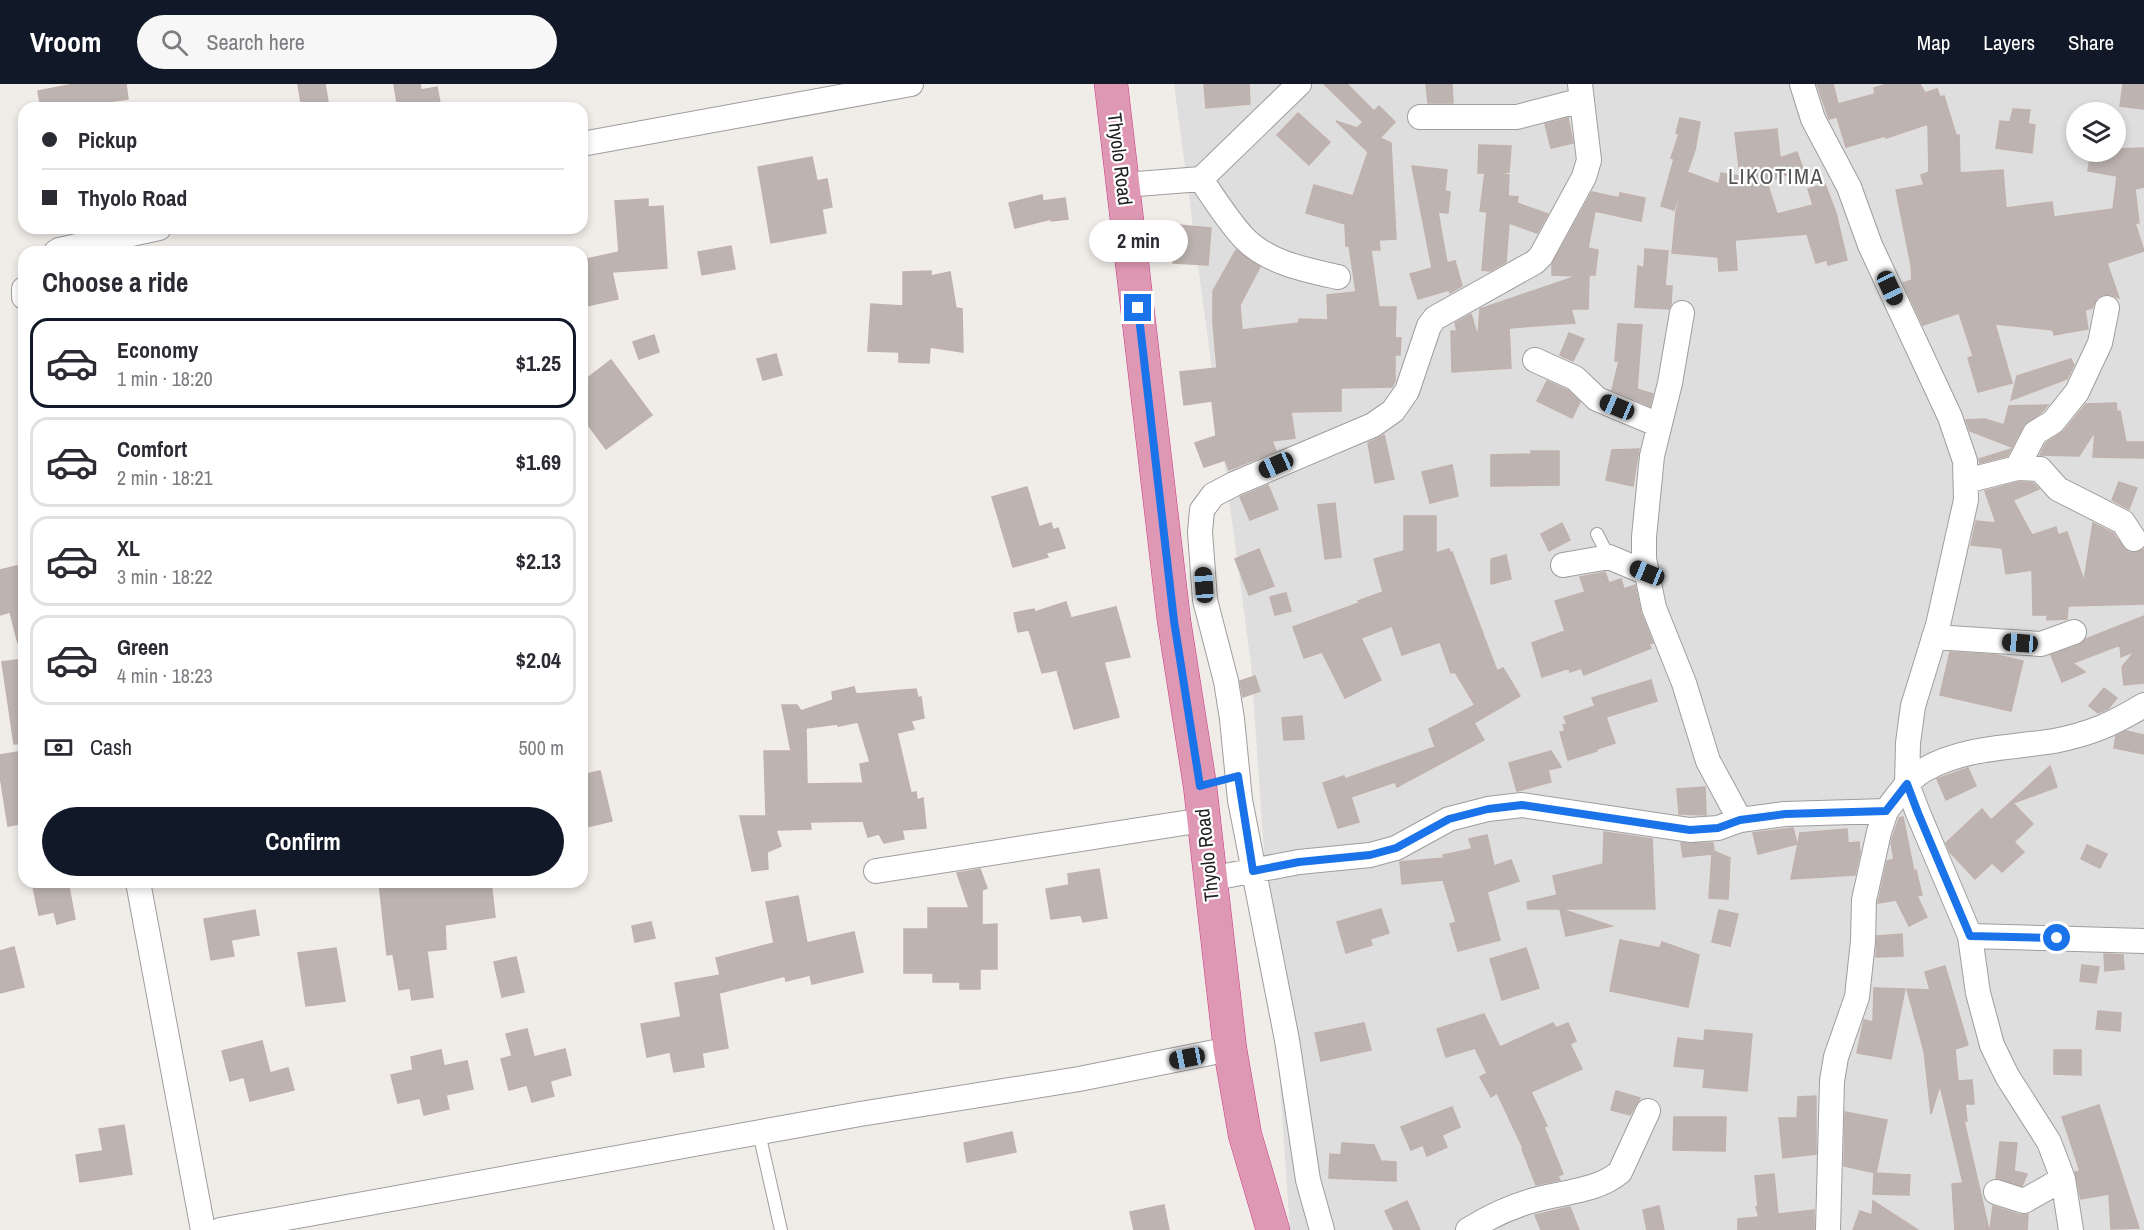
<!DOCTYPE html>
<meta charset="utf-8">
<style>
:root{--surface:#fff;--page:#f7f7f7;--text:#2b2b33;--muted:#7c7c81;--line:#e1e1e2;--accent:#111827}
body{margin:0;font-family:"Archivo Narrow",sans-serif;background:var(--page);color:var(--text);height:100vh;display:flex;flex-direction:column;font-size:22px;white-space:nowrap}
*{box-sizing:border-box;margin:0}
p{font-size:20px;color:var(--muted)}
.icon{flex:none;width:33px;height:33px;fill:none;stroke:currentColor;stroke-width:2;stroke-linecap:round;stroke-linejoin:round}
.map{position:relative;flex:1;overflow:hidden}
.panel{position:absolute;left:18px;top:162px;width:570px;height:642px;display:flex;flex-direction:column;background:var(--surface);border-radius:18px;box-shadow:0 3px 9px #0003}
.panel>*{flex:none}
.guide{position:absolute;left:18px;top:18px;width:570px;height:132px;border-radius:18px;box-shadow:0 3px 9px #0003;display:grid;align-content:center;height:132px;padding:0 24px;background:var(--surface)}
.tools{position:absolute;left:2066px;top:18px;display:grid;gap:12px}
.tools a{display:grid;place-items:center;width:60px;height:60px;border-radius:50%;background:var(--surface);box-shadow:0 3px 9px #0003;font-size:30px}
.end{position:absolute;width:27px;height:27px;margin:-14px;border:8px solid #1a73e8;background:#fff;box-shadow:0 0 0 3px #fff}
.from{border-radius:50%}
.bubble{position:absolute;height:42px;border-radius:21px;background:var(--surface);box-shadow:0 3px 9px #0003;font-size:20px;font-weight:700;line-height:42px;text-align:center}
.car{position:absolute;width:18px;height:36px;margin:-18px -9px;border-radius:8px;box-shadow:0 0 4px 2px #0007;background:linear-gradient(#222 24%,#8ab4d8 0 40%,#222 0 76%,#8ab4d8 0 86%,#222 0)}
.guide b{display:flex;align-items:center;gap:21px;height:57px;font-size:22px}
.guide b+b{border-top:2px solid var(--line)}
.guide i{width:15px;height:15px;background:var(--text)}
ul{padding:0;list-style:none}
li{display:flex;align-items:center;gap:18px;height:90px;margin:0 12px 9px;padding:0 12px;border:3px solid var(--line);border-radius:18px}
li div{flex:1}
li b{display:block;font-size:22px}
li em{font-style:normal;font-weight:700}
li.active{border-color:var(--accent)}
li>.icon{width:54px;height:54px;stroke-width:1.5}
h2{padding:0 24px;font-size:27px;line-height:72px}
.pay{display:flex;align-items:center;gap:15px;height:66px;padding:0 24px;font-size:22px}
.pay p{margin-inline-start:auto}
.primary-button{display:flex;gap:12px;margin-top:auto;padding:12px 24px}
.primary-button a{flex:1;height:69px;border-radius:36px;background:var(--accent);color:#fff;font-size:24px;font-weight:700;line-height:69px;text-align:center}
header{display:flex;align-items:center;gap:36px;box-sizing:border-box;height:84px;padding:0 30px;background:var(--accent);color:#fff}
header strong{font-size:28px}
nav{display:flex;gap:33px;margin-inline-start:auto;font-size:21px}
.search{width:420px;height:54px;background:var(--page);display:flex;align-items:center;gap:15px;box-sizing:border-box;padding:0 21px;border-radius:33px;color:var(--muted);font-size:22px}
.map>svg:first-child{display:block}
.residential{fill:#dfdede;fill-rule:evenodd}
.building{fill:#bdb4b1;stroke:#c1b1ac;stroke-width:1.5;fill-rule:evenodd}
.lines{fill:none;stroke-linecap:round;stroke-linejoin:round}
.lane-casing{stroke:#9e9e9e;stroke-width:14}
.street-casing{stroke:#9e9e9e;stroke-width:26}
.highway-casing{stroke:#cb3987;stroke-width:34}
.lane{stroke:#fff;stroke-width:12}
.street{stroke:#fff;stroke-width:24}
.highway{stroke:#df98b3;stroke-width:33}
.route{stroke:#1a73e8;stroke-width:8}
.labels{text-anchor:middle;stroke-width:4.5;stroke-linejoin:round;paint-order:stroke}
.street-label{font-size:20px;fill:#212121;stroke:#fff}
.quarter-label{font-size:22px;letter-spacing:1.5px;fill:#545454;stroke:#fff}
</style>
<header>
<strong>Vroom</strong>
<div class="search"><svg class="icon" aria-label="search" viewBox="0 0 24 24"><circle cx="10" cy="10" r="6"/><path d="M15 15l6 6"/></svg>Search here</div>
<nav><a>Map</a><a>Layers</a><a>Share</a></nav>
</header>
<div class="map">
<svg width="2144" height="1146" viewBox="0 0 2144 1146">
<rect width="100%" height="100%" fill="#f0ece8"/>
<path class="residential" d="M1174,0H2144V1146H1290L1251,580ZM2076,28H2115V68H2076Z"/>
<path class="building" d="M74,0H126L128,15L113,17L114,24H41L38,7Z
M298,0H325L329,24H302Z
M394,0H420L421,6L437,3L441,24H398Z
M1204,0H1249L1250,20L1206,24Z
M1324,0H1347L1374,27L1379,22L1395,38L1380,54L1391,59L1396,155L1379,156L1380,166H1371L1379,223H1396L1395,254H1401L1400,271H1395V297L1392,303L1341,304V327L1291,328L1295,354L1272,357L1276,367L1229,386L1225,376L1204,383L1195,359L1216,352L1212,317L1184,321L1180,288L1217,284L1213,239V207L1236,166L1260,183L1240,221L1242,246L1299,239V235L1328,236L1327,211L1356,208L1349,162H1346L1345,140L1306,129L1314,101L1353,112L1368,68L1336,37L1357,44L1363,38Z
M1426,0H1452L1453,19H1428Z
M1817,0H1833L1838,20L1875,10L1874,4L1887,0H1920L1925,9L1937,5L1940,13L1944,12L1956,51H1959L1960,89L2003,86L2006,124L2052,118L2054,133L2113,125L2117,92L2088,87L2091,68H2118V65L2144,64V103L2135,105L2139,139H2135L2144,167L2107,179L2119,214L2109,210L2102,211L2097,214L2092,224L2085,226L2088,245L2054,251L2053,246L1995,240L2012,299L1978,308L1968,274L1973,272L1959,229L1923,241L1903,199L1912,196L1911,181L1896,106L1924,101L1921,91L1929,88L1928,40L1886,54L1885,52L1846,63L1837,33L1829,35Z
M2123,0H2144V25L2120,22Z
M2013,25L2030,26L2028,40L2035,41L2032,69L1996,64L2000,37L2010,38Z
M1298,29L1330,58L1309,81L1277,51Z
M1568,34L1573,59L1551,64L1545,40Z
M1680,34L1700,38L1695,66L1674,126L1661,122L1674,75L1671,74L1679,50L1676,49Z
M1777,45L1780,74L1797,68L1803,85L1767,98L1777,130L1813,121L1808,105L1825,100L1836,129L1847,176L1828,181L1827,176L1816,179L1807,150L1735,156L1737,186L1719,187L1718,173L1672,169L1676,128L1687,88L1719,100L1721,89L1740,92L1735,49Z
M1479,61L1511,62L1509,88L1500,89L1509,91L1508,112L1518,113L1517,119L1548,130L1537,149L1509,139L1506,178L1490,187L1482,186L1487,128L1480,127L1485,89H1478Z
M812,73L817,97L827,95L832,123L822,125L826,149L771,159L758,83Z
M1412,82L1447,86L1445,107L1450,108L1448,129L1438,128L1447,179L1455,177L1462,202L1450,209L1449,206L1418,215L1410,190L1432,184Z
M1592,108L1619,114L1620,109L1645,114L1641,137L1595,127L1588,164L1598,166L1595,191H1589L1588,225H1571L1575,239L1509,244L1511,284L1452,288L1451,247H1457L1455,239L1471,230L1478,253L1480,225L1577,192L1552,191V180Z
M1042,111L1043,117L1065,114L1068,135L1051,137V135L1015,144L1009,119Z
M648,115V123L663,122L667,184L612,188L618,215L582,223V176L619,168L615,117Z
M1177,141L1211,144L1208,181L1173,179Z
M731,162L735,185L702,191L698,168Z
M1645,165L1668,167L1665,202H1672L1671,220L1669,225L1635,223L1638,182L1644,184Z
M931,187V192L950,188L956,224L962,225L963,268L930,263L929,279L899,278V268L868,267L871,220L903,222V188Z
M1618,240L1642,241L1637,305L1653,310L1650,322L1612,306L1619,277H1615Z
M1569,249L1584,255L1573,277L1560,271Z
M654,251L659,268L639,275L633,258Z
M776,270L782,291L763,296L757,275Z
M2071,275L2074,281L2067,295L2011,316L2017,292Z
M611,276L652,331L606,365L582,333V298Z
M1547,297L1567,306L1580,318L1572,334L1537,317Z
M2116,319L2117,328L2120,327L2126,358H2144V374L2093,373L2095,347L2079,372L2040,371L2046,359L2064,347L2086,320Z
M2048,321L2043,327L2023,342L2012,363L1970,347L1966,336L1985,335L2004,341L2009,322Z
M1384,351L1394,395L1375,399L1368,359Z
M1639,365L1633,402L1606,396L1612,366Z
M2011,365L2007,372L1980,379L1979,375Z
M1531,367H1559V401L1491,402V371L1531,370Z
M1452,381L1458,412L1430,419L1422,388Z
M2018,398L2033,399L2039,405L2013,416L2032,451L2056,443L2058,451L2067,448L2084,497L2093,439L2113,449L2117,455L2116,457L2118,456L2128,468L2135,469L2144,465V520L2068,522L2067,535L2047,536V531H2033L2032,486L2006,490L2002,464L1971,461L1976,437L1996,439L1985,407Z
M2119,398L2137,404L2129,425L2112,416Z
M1268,401L1278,425L1250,436L1240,413Z
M1027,403L1039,443L1051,439L1053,446L1058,444L1065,464L1046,469L1048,473L1013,483L992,413Z
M1335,419L1341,473L1325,475L1318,421Z
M1404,432H1436V469L1449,465L1450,469L1452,468L1497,587L1503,584L1520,612L1474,639L1484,656L1397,703L1395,698L1351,713L1359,738L1338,744L1323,699L1344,692L1345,695L1435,663L1429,645L1475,621L1455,588L1451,589L1440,558L1402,571L1392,542L1361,554L1381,596L1345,614L1322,568L1304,574L1293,543L1359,519L1358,517L1383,508L1374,475L1404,467Z
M1562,439L1570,456L1549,467L1541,450Z
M1259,465L1274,502L1249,511L1235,475Z
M1506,471L1511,495L1491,500V475Z
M21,481L24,496V558L18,559L10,528L0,531V486Z
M1605,488L1609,499L1621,495L1624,505L1635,501L1641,529L1653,559L1649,560L1651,564L1584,591L1581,584L1570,588L1569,584L1542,593L1532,559L1565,547L1555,517L1585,508L1580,493Z
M1286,509L1291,527L1275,531L1270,513Z
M1066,518L1071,534L1116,523L1130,573L1104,578L1119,633L1074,645L1057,586L1042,589L1029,546L1018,548L1014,529L1034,525L1035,528Z
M2144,532V599L2124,601L2122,583L2135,567L2121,573L2120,561L2073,579L2085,588L2062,598L2051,571L2079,561L2086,555Z
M1950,568L1997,571L2023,577L2011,627L1940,611Z
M24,575V659L14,660L2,578Z
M1255,592L1260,607L1243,613L1240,597Z
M1651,596L1657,617L1606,633L1615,659L1597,665V667L1568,676L1560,648L1565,647L1563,641L1567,640L1564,633L1595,622L1592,614Z
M854,603L856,610L916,605L918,614L921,613L924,634L911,637L914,645L897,649L911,709L916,708L917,716L923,714L926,744L902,746L904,755L884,759L879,750L868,753L863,737L810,738L811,745L776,746L781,762L767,768L768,785L752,787L740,732H766L764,667H791L782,621H797L801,627L833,616L832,608ZM858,638L870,678L860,680L863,699L807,700L806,644L838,640V642Z
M2104,604L2117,614L2108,625L2098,629L2089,622Z
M1302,632L1304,655L1284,656L1282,634Z
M2126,647L2144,651V670L2114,664L2116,652Z
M24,667V739L8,742L0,691V671Z
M1551,667L1561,683L1548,686L1551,698L1517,707L1509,679Z
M2050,682L2057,703L2013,719L2033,740L2014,758L2024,768L2002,788L1992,779L1975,795L1950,768L1946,759L1982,725L1991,736Z
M1968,684L1976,702L1946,716L1937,695Z
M600,687L612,737L582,744V691Z
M1705,703L1706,731L1679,730L1677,705Z
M1903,733L1914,788L1916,786L1922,811L1917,812L1927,833L1909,842L1896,816L1878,819L1887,777L1894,775L1891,759L1893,752L1899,734Z
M1793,744L1797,760L1758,770L1753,749Z
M1847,745L1848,759L1859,758L1860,769L1855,791L1791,795L1800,749Z
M1604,748L1652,755L1655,825H1561L1612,842L1566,852L1560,825H1528L1527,818L1557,811L1553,792L1603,780Z
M1487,751L1494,782L1511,776L1519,797L1487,808L1500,856L1458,867L1450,840L1456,838L1443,796L1402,800L1400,778L1444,774L1443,771L1472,765L1469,755Z
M1681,759H1713L1714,767L1730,774L1728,815L1709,814L1712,770L1683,773Z
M2087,761L2107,770L2100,784L2081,775Z
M980,785L987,804L982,806V841L997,840V885H980V905H960V898H933V889H904V845H928V824H969L957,789Z
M1099,785L1107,834L1083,838L1081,831L1051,835L1046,805L1069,801L1068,790Z
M32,798H68L75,835L57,840L54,828L39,831Z
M379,798H491L495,833L445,841L446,865L427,867L433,913L412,916L410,904L399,906L393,870L387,871Z
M798,812L807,859L854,848L863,888L812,900L810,891L786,897L785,892L719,909L728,964L702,969L704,983L674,988L670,968L647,973L641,940L681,933L675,899L720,891L716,874L774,859L766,818Z
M1381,825L1389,849L1370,855L1372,861L1346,869L1337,838Z
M255,826L259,851L231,856L234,872L211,876L204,835Z
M1719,826L1738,830L1730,862L1712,858Z
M651,838L655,854L635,858L632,842Z
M1902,850L1903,872L1876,873L1877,852Z
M1620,856L1660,864L1662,858L1699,871L1688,923L1610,907Z
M14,863L24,903L0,909V867Z
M336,864L345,917L306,922L298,869Z
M1526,864L1539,904L1502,916L1490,875Z
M2104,870L2123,871L2124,885L2105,887Z
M516,873L524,908L502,913L494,878Z
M2082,881L2099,883L2096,899L2080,897Z
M1945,882L1968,961L1955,965L1958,997L1972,996L1974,1020H1965L1967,1037H1964L1989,1146H1955L1952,1100L1963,1099L1940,1001L1931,1030L1924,967L1907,905L1930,906L1925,888Z
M1874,904L1905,905L1891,975L1857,969L1864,936L1873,938Z
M2098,927L2121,929L2120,947L2096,945Z
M1484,930L1500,963L1553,939L1556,944L1568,939L1576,957L1570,960L1582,985L1531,1008L1547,1042L1544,1043L1563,1090L1558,1092L1560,1096L1536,1101L1522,1065L1523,1064L1497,1009L1491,1013L1480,993L1487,989L1475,964L1446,973L1437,945Z
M1364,939L1371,966L1321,977L1315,949Z
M527,945L534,973L565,965L571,991L550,997L554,1012L532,1018L527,1001L509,1006L501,975L512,972L506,950Z
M1705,946L1752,950L1747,1007L1703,1003L1705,985L1674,982L1678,954L1704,957Z
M262,957L270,989L288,984L294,1006L250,1017L244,993L230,997L222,967Z
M441,966L444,982L467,977L473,1005L446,1011L449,1025L424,1031L420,1014L398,1019L391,991L413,986L411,973Z
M2054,966H2081V991L2054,990Z
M1616,1007L1640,1014L1630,1031L1611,1026Z
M1816,1012V1070L1783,1074L1779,1034H1797L1798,1013Z
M2099,1021L2139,1144L2111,1145L2109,1110L2081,1115L2075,1088L2080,1087L2062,1033Z
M1452,1023L1460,1043L1442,1051L1447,1063L1427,1072L1423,1061L1411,1066L1401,1043Z
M1845,1028L1887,1036L1876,1089L1844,1082Z
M1674,1033H1726L1725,1067L1673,1066Z
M124,1041L132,1090L80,1098L76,1071L103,1067L99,1045Z
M1012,1048L1016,1068L967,1078L964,1059Z
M2000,1058L2017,1059L2014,1087L2027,1090L2022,1102L1996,1094Z
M1342,1059L1374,1061L1381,1077L1396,1078V1097L1329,1094L1330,1070L1341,1071Z
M1874,1089L1910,1091L1909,1111L1873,1110Z
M1774,1090L1778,1130L1814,1126V1146H1738V1135L1759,1133L1756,1123L1758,1122L1755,1092Z
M1407,1117L1420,1146H1394L1385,1127Z
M1873,1117L1918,1146H1853L1860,1127L1872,1131Z
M1164,1121L1169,1146H1134L1130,1128Z
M1659,1122L1664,1146H1647L1643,1126Z
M1993,1122L2020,1131L2028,1130L2027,1146H1990Z
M1570,1123L1579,1146H1541L1535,1131Z"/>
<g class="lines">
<defs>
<path id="lane" d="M1597,450L1609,473
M759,1049L781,1146"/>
<path id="street" d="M1802,0L1813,35L1849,103L1870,161L1950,333L1965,377L1966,416L1938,541L1913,622L1908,659L1907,700L1918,729L1970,852L1978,909L1992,961L2007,992L2049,1058L2063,1095L2071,1146
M1420,33H1517L1582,16
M582,60L911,0
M1201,95C1215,116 1228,137 1245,155C1269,179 1306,186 1338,193
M1124,101L1201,95L1299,0
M56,168L59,166L159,144
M24,205V213
M1682,229L1670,299L1652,372L1644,453V475L1654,524L1684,599L1708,677L1740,736
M1535,276L1575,294L1597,315L1659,341
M2017,384L2035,349L2053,338L2077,308L2100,259L2107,224
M1966,397L2017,384L2040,385L2058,405L2123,438L2134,455
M1563,481L1609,473L1647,489
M1934,553L2041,560L2074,548
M876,787L1203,736
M1209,795L1299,778L1370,771L1396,764L1449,735L1488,725L1522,721L1690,746L1718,744L1740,736L1785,730L1886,727C1897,713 1908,695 1924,686C1964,663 2010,664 2054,657C2090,650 2113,640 2144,621
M138,798L203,1146
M1970,852L2144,857
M1996,1108L2024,1117L2063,1095
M220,1146L860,1030L1079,995L1230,965
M1322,1146L1308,1096L1287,956L1240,716L1232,635L1226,597L1205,516L1200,448L1202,426L1213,411L1234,400L1373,341L1393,327L1407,307L1429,242L1435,234L1535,178L1541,172L1584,93L1589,76L1580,0
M1468,1146C1487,1134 1510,1123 1531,1117C1560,1108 1597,1108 1620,1088L1648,1027
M1828,1146L1832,997L1836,973L1857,913L1863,857L1864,816L1879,748L1886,727"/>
<path id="highway" d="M1111,0L1174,537L1200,702L1230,965L1245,1051L1273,1146"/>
</defs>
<use href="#lane" class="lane-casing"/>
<use href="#street" class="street-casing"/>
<use href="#highway" class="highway-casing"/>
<use href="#lane" class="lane"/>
<use href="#street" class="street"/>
<use href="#highway" class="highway"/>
</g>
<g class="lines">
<path class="route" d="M1138,224L1174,537L1200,702L1238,692L1253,787L1299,778L1370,771L1396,764L1449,735L1488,725L1522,721L1690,746L1718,744L1740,736L1785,730L1886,727L1907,700L1918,729L1970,852L2057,854"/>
</g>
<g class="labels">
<g class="street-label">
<text transform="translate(1120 75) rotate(83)" y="7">Thyolo Road</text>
<text transform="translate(1207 771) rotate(-96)" y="7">Thyolo Road</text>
</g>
<g class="quarter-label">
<text x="1776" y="100">LIKOTIMA</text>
</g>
</g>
</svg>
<div class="tools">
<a><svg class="icon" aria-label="layers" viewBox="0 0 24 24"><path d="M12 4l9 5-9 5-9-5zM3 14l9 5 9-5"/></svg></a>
</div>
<i class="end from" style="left:2057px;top:854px"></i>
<i class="end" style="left:1138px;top:224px"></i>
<div class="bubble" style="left:1089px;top:136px;width:99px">2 min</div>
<i class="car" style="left:1890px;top:204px;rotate:155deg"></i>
<i class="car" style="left:1617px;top:323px;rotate:293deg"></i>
<i class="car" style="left:1276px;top:381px;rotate:246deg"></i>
<i class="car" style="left:1647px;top:489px;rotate:292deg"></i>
<i class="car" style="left:1204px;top:501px;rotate:356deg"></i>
<i class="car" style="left:2020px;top:559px;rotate:274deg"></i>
<i class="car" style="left:1187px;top:974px;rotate:259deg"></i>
<div class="guide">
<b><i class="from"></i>Pickup</b>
<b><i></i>Thyolo Road</b>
</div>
<section class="panel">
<h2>Choose a ride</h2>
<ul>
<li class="active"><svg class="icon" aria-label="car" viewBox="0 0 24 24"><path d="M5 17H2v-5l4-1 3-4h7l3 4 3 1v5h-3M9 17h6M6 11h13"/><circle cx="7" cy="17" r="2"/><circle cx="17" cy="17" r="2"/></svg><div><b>Economy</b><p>1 min · 18:20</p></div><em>$1.25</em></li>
<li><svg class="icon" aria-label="car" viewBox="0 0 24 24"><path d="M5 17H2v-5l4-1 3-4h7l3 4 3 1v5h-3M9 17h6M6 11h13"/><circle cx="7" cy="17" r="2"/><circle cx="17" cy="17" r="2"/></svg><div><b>Comfort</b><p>2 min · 18:21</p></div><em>$1.69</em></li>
<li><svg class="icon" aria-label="car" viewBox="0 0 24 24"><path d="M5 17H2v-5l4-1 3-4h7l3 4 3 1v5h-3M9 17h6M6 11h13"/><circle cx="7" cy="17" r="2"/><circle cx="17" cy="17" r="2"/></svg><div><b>XL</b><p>3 min · 18:22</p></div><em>$2.13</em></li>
<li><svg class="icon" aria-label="car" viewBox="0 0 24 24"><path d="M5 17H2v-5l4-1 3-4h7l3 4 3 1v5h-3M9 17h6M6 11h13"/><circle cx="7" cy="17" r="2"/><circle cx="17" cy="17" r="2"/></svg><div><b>Green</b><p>4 min · 18:23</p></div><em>$2.04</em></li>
</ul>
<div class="pay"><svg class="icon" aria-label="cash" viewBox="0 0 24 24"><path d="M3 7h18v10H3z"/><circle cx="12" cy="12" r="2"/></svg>Cash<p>500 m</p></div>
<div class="primary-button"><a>Confirm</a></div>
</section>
</div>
